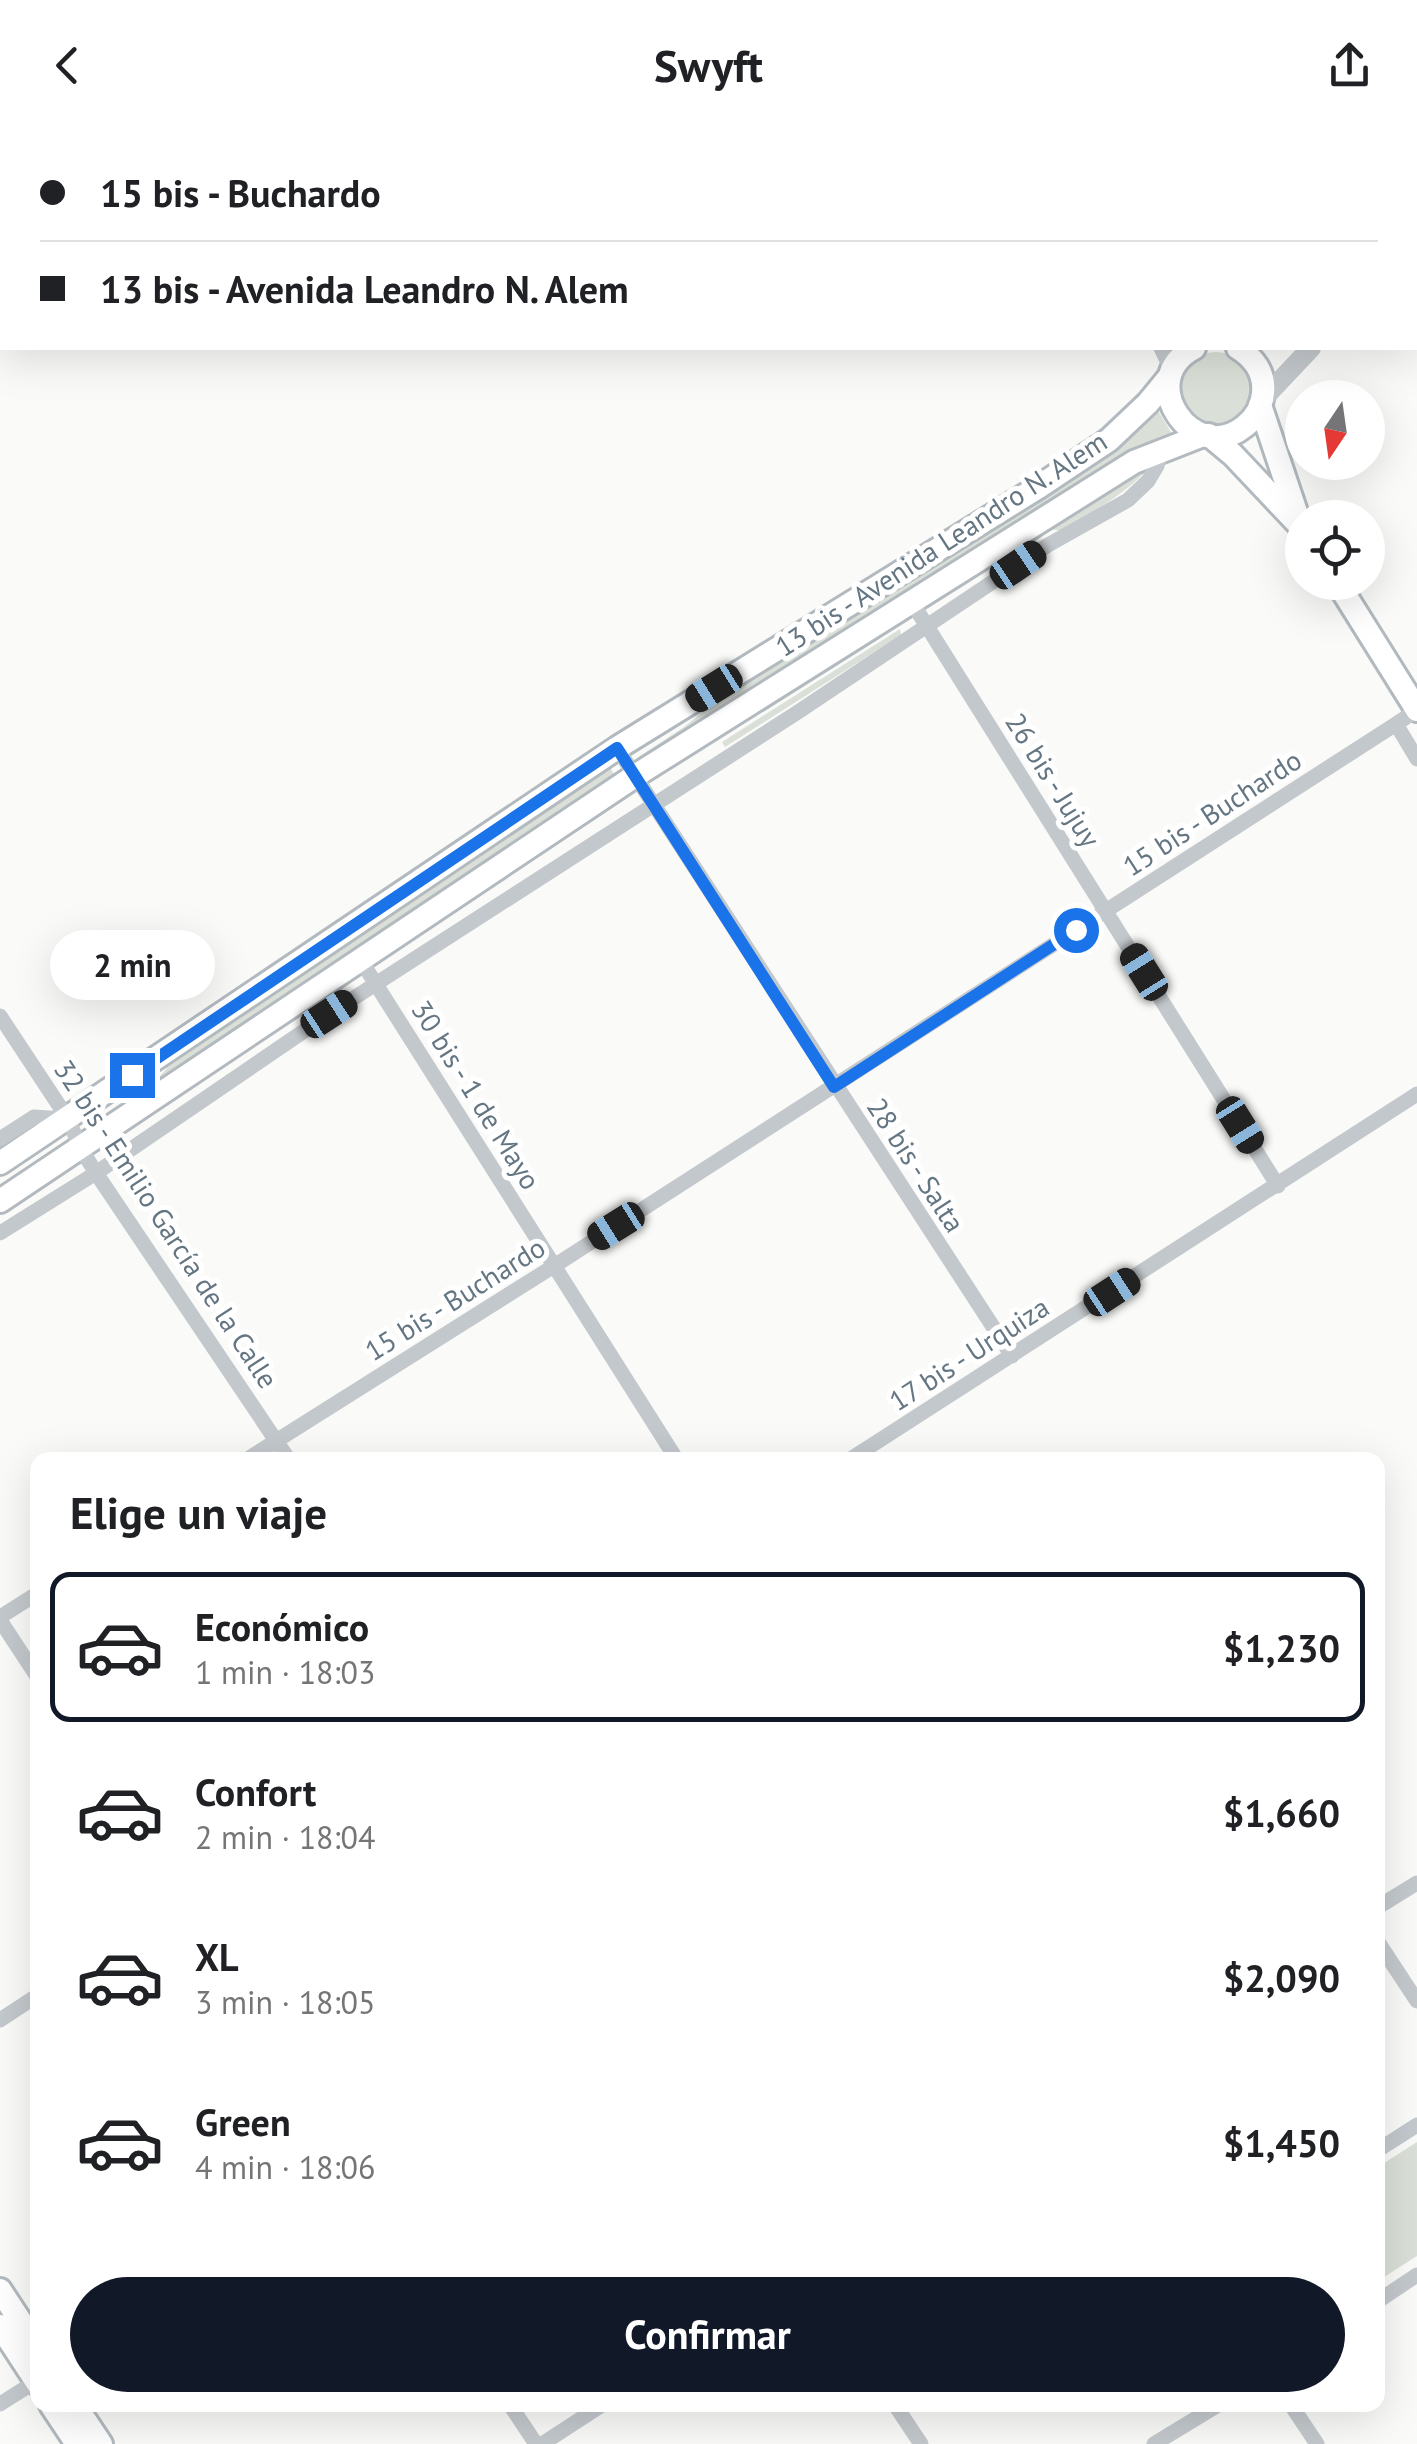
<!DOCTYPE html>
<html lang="es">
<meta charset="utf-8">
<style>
:root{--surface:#fff;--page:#f2f2f2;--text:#202124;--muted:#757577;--line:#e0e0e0;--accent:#111827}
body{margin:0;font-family:"PT Sans",sans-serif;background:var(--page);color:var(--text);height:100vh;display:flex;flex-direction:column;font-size:38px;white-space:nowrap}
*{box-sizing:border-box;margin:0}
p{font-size:32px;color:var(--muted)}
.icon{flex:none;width:55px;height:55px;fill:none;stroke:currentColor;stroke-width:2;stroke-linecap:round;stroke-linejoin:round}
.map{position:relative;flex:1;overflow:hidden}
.drawer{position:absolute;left:30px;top:1322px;width:1355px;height:960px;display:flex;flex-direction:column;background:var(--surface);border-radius:20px;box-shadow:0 10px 40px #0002}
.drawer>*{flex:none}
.top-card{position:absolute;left:0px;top:0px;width:1418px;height:220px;box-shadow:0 10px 40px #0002;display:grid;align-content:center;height:220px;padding:0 40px;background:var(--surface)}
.needle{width:65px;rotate:193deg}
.buttons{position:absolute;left:1285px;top:250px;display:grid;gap:20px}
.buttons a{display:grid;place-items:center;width:100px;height:100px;border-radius:50%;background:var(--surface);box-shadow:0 10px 40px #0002;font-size:50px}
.end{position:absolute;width:45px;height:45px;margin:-22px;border:12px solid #1a73e8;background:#fff;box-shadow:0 0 0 5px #fff}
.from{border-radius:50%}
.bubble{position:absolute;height:70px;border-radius:35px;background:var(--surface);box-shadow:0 10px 40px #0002;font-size:32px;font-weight:800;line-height:70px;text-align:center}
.car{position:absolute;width:30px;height:60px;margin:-30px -15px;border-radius:12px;box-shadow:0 0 8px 2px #0007;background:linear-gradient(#222 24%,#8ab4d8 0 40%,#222 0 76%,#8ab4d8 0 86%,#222 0)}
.top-card b{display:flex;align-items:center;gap:35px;height:95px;font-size:38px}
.top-card b+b{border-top:2px solid var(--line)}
.top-card i{width:25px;height:25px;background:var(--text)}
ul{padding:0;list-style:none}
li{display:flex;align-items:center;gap:30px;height:150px;margin:0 20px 15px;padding:0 20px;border:5px solid transparent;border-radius:20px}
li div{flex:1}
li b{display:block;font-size:38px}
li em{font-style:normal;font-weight:800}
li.selected{border-color:var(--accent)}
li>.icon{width:90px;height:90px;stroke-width:1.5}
h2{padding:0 40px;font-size:45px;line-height:120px}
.cta{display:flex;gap:20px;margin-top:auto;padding:20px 40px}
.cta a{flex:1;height:115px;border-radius:60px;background:var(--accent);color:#fff;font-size:40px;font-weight:800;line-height:115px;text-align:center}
header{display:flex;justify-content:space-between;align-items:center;height:130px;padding:0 40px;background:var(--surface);font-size:45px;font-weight:800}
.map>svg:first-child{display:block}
.green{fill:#dadfd7}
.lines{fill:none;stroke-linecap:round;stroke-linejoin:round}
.secondary-casing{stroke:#b3babf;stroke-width:28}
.minor{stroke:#c3c8cc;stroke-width:15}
.tertiary{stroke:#c3c8cc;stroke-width:20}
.secondary{stroke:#fff;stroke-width:22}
.route{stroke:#1a73e8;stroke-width:12}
.labels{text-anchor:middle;stroke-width:10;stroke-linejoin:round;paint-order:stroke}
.street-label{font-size:28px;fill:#657683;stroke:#fff}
</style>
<header><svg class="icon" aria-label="back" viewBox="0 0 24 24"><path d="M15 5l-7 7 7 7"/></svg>Swyft<svg class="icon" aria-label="share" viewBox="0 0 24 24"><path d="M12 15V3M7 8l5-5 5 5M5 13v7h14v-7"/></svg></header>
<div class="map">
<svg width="1417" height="2314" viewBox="0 0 1417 2314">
<rect width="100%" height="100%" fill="#fafaf8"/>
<path class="green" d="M1179 259a37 37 0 1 1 74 0a37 37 0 1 1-74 0Z
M1157,279L1172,304L1133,321L641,633L637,628L684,597L728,562L1124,312Z
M1148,339C1124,365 1091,383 1061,401L1051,399Z
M900,499L901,505L725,617L722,612Z
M609,636L616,647L89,1001L87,997L151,956L168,937Z
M1417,2012V2126L1378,2151V2037Z"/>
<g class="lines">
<defs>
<path id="secondary" d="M1194,218C1133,250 1194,338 1245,296C1255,288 1262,276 1263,263C1265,243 1254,228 1238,218
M1260,275L1298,388
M1209,305L1233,325L1302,398
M1337,452L1417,580
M0,1033L617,618L1037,358L1109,310L1148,273L1170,246
M0,1071L635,646L1134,332L1203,305
M0,2160L38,2218
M0,2196L38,2254
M51,2275L77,2314
M75,2275L101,2314"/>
</defs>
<use href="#secondary" class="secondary-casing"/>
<path class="minor" d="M1045,0L1047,2
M1161,218L1172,241
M913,474L1278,1056
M1417,580L1396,594L1417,629
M617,618L1012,1226
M360,829L677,1330
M0,886L68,989L81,1019L96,1043L289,1330
M0,1009L34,987L64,989
M0,1103L96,1043L329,884L798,582L1048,415L1128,370L1148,351L1157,336L1161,319
M246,1330L554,1136L1396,594
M849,1330L1417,964
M0,1487L38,1463
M0,1490L38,1548
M1378,1777L1417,1753
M1378,1812L1417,1871
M0,1890L38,1865
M1378,2020L1417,1995
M1378,2171L1417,2145
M0,2274L38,2250
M510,2275L536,2314
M895,2275L921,2314
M1291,2275L1317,2314
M542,2314L602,2275
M1154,2314L1218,2275"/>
<path class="tertiary" d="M1415,131L1417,130
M1262,270L1311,218"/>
<use href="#secondary" class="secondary"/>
</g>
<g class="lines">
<path class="route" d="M132,945L617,618L834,957L1076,800"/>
</g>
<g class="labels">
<g class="street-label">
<text transform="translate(941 414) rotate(-33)" y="10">13 bis - Avenida Leandro N. Alem</text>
<text transform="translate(1053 650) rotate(58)" y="10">26 bis - Jujuy</text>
<text transform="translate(1212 683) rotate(-33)" y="10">15 bis - Buchardo</text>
<text transform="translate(476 965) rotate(58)" y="10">30 bis - 1 de Mayo</text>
<text transform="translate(916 1035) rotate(57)" y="10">28 bis - Salta</text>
<text transform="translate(166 1094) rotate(57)" y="10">32 bis - Emilio García de la Calle</text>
<text transform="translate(455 1169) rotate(-32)" y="10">15 bis - Buchardo</text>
<text transform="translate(969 1224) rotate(-33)" y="10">17 bis - Urquiza</text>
</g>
</g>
</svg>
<div class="buttons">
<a><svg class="needle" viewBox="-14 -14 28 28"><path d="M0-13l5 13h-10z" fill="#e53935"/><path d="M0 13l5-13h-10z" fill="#757577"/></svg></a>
<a><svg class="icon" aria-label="locate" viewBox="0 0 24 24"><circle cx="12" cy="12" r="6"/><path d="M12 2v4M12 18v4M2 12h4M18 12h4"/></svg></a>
</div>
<i class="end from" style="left:1076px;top:800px"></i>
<i class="end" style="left:132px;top:945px"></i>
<div class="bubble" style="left:50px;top:800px;width:165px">2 min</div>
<i class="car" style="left:1018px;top:435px;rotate:56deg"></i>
<i class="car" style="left:714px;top:558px;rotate:238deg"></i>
<i class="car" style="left:1144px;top:842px;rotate:328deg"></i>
<i class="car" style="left:329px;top:884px;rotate:57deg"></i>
<i class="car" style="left:1240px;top:995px;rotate:148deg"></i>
<i class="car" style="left:616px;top:1096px;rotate:238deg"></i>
<i class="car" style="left:1112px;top:1162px;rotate:57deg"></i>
<div class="top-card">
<b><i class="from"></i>15 bis - Buchardo</b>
<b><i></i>13 bis - Avenida Leandro N. Alem</b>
</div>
<section class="drawer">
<h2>Elige un viaje</h2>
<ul>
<li class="selected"><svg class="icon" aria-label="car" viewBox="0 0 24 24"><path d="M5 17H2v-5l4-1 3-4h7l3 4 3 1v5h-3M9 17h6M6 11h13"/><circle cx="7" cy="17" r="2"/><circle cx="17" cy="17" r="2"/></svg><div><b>Económico</b><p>1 min · 18:03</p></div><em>$1,230</em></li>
<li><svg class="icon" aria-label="car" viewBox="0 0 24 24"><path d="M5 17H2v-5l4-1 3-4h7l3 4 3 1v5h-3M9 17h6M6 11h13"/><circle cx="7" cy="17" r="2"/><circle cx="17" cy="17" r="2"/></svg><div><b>Confort</b><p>2 min · 18:04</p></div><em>$1,660</em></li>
<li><svg class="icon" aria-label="car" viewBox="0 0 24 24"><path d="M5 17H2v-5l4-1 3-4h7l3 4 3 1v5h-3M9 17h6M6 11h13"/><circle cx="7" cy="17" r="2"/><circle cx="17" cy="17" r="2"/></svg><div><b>XL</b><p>3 min · 18:05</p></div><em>$2,090</em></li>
<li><svg class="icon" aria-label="car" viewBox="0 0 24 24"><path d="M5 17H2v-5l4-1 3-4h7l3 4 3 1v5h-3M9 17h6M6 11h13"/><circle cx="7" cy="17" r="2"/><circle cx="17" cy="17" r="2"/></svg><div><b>Green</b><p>4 min · 18:06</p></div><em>$1,450</em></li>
</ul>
<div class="cta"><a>Confirmar</a></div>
</section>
</div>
